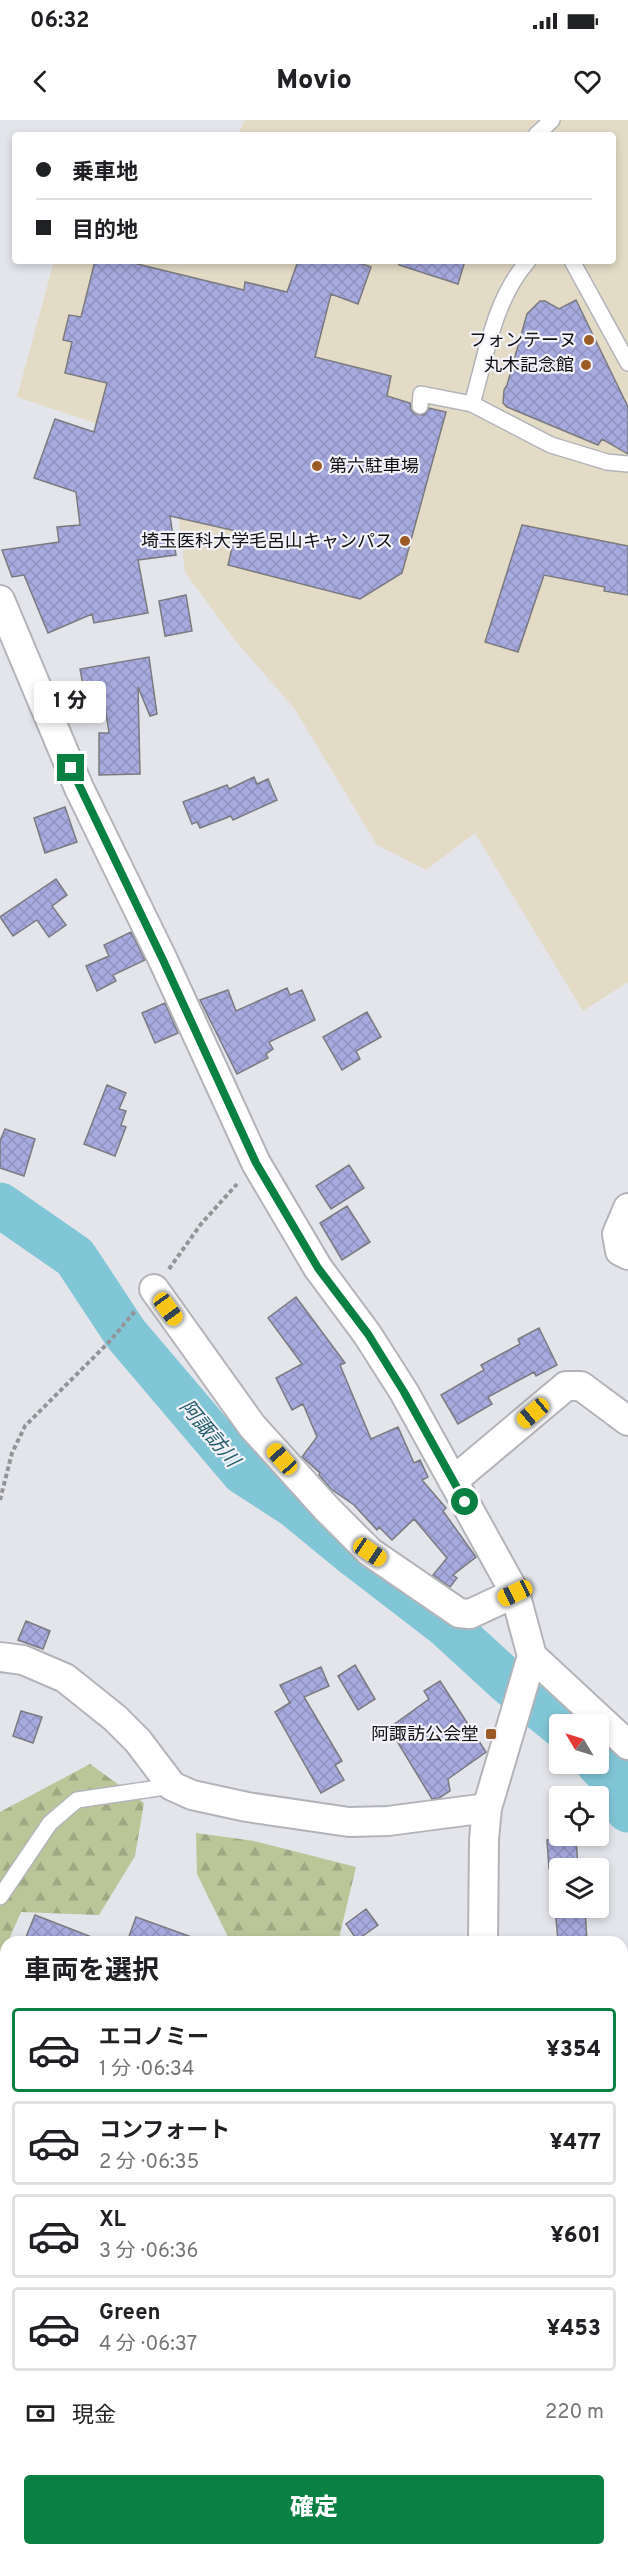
<!DOCTYPE html>
<html lang="ja">
<meta charset="utf-8">
<style>
:root{--surface:#fff;--page:#f2f2f2;--text:#202124;--muted:#757577;--line:#e0e0e0;--accent:#0b8043}
body{margin:0;font-family:Overpass,"Noto Sans JP",sans-serif;background:var(--page);color:var(--text);height:100vh;display:flex;flex-direction:column;font-size:22px;white-space:nowrap}
*{box-sizing:border-box;margin:0}
p{font-size:20px;color:var(--muted)}
.icon{flex:none;width:33px;height:33px;fill:none;stroke:currentColor;stroke-width:2;stroke-linecap:round;stroke-linejoin:round}
.map{position:relative;flex:1;overflow:hidden}
.sheet{position:absolute;left:0px;top:1816px;width:628px;height:620px;display:flex;flex-direction:column;background:var(--surface);border-radius:18px 18px 0 0;box-shadow:0 3px 9px #0003}
.sheet>*{flex:none}
.top-card{position:absolute;left:12px;top:12px;width:604px;height:132px;border-radius:6px;box-shadow:0 3px 9px #0003;display:grid;align-content:center;height:132px;padding:0 24px;background:var(--surface)}
.needle{width:39px;rotate:308deg}
.fabs{position:absolute;left:549px;top:1594px;display:grid;gap:12px}
.fabs a{display:grid;place-items:center;width:60px;height:60px;border-radius:6px;background:var(--surface);box-shadow:0 3px 9px #0003;font-size:30px}
.end{position:absolute;width:27px;height:27px;margin:-14px;border:8px solid #0b8043;background:#fff;box-shadow:0 0 0 3px #fff}
.from{border-radius:50%}
.bubble{position:absolute;height:42px;border-radius:6px;background:var(--surface);box-shadow:0 3px 9px #0003;font-size:20px;font-weight:800;line-height:42px;text-align:center}
.car{position:absolute;width:18px;height:36px;margin:-18px -9px;border-radius:8px;box-shadow:0 0 4px 2px #0007;background:linear-gradient(#f5c518 24%,#345 0 40%,#f5c518 0 76%,#345 0 86%,#f5c518 0)}
.top-card b{display:flex;align-items:center;gap:21px;height:57px;font-size:22px}
.top-card b+b{border-top:2px solid var(--line)}
.top-card i{width:15px;height:15px;background:var(--text)}
ul{padding:0;list-style:none}
li{display:flex;align-items:center;gap:18px;height:84px;margin:0 12px 9px;padding:0 12px;border:3px solid var(--line);border-radius:6px}
li div{flex:1}
li b{display:block;font-size:22px}
li em{font-style:normal;font-weight:800}
li.on{border-color:var(--accent)}
li>.icon{width:54px;height:54px;stroke-width:1.5}
h2{padding:0 24px;font-size:27px;line-height:72px}
.pay{display:flex;align-items:center;gap:15px;height:66px;padding:0 24px;font-size:22px}
.pay p{margin-inline-start:auto}
.action{display:flex;gap:12px;margin-top:auto;padding:12px 24px}
.action a{flex:1;height:69px;border-radius:6px;background:var(--accent);color:#fff;font-size:24px;font-weight:800;line-height:69px;text-align:center}
.status{display:flex;justify-content:space-between;align-items:center;height:42px;padding:0 30px;background:var(--surface);direction:ltr}
.status svg{height:16px;fill:currentColor}
header{display:flex;justify-content:space-between;align-items:center;height:78px;padding:0 24px;background:var(--surface);font-size:27px;font-weight:800}
.map>svg:first-child{display:block}
.education{fill:#e4dbc6}
.forest{fill:url(#forest-firs)}
.lines{fill:none;stroke-linecap:round;stroke-linejoin:round}
.river{stroke:#81c6d7;stroke-width:45}
.building{fill:url(#building-cross-hatch);stroke:#7a7a7f;stroke-width:1.5}
.service-casing{stroke:#b3b4b9;stroke-width:18}
.minor-casing{stroke:#b3b4b9;stroke-width:32}
.path{stroke:#939497;stroke-width:4;stroke-dasharray:4.5 3;stroke-linecap:butt}
.service{stroke:#fff;stroke-width:15}
.minor{stroke:#fff;stroke-width:28}
.route{stroke:#0b8043;stroke-width:8}
.poi-dot{fill:#9c5b25;stroke:#f2f2f8;stroke-width:2}
.labels{text-anchor:middle;stroke-width:4.5;stroke-linejoin:round;paint-order:stroke}
.poi-label{font-size:18px;fill:#121214;stroke:#f2f2f8;text-anchor:end}
.water-label{font-size:20px;font-style:italic;fill:#265f6c;stroke:#f2f2f8}
</style>
<div class="status"><b>06:32</b><svg viewBox="0 0 49 12"><path d="M0 12V9h3v3zM5 12V6h3v6zM10 12V3h3v9zM15 12V0h3v12zM26 1h20v11H26zM47 4h2v5h-2z"/></svg></div>
<header><svg class="icon" aria-label="back" viewBox="0 0 24 24"><path d="M15 5l-7 7 7 7"/></svg>Movio<svg class="icon" aria-label="heart" viewBox="0 0 24 24"><path d="M12 20l-8-8c-3-5 5-10 8-4 3-6 11-1 8 4z"/></svg></header>
<div class="map">
<svg width="628" height="2435" viewBox="0 0 628 2435">
<defs>
<pattern id="forest-firs" width="22" height="20" patternUnits="userSpaceOnUse" patternTransform="scale(1.5)"><rect width="22" height="20" fill="#bac598"/><path d="M5 1l3.5 6h-7zM16 11l3.5 6h-7z" fill="#9fa882"/></pattern>
<pattern id="building-cross-hatch" width="8" height="8" patternUnits="userSpaceOnUse" patternTransform="scale(1.5)"><rect width="8" height="8" fill="#a7aade"/><path d="M0 0l8 8M0 8l8-8" fill="none" stroke="#8f91be"/></pattern>
</defs>
<rect width="100%" height="100%" fill="#e4e5ea"/>
<path class="education" d="M245,0H628V862L583,891L475,713L426,750L377,725L294,588L234,519L185,452L178,391L191,335L17,277L54,141H168L183,145L185,141H614V15H238Z"/>
<path class="forest" d="M90,1644L144,1683L135,1736L99,1795L21,1792L0,1840V1692Z
M196,1713L254,1721L356,1747L338,1822H227V1815L197,1754Z
M0,2126H6V2430H300L298,2435H0Z"/>
<g class="lines">
<path class="river" d="M0,1085L75,1137L125,1213L243,1352L294,1385L355,1435L446,1505L507,1561L561,1605
M598,1643L612,1657L628,1690
M622,1934L628,1918
M519,2430L527,2435"/>
</g>
<path class="building" d="M95,141H125L244,170L245,162L287,172L298,141H354L371,147L358,184L331,174L315,237L391,256L387,276L410,283L411,290L415,294L424,295L429,288L446,292L402,453L360,479L228,445L236,411L170,396L176,435L138,440L148,493L94,503L92,494L48,513L24,455L12,457L2,430L59,422L57,407L80,405L76,372L34,358L55,299L94,312L107,263L65,253L72,222L63,220L69,195L81,197Z
M399,141H465L458,164L399,145Z
M576,180L628,287V334L602,319L598,325L507,287L503,283L504,270L507,265L527,194L540,181H545L559,189Z
M522,405L628,426V475L604,471L605,467L544,455L518,532L485,522Z
M186,475L192,511L165,516L159,481Z
M149,537L157,594L150,596L138,567L140,654L99,655V613H109L102,566L84,570L80,549Z
M254,657L257,664L268,659L277,680L233,700L231,696L200,708L197,702L192,704L183,682L227,665L229,669Z
M65,687L77,722L45,733L34,698Z
M56,759L67,775L52,786L66,805L49,817L37,800L13,816L0,797Z
M131,812L145,840L113,855L116,861L97,871L86,846L109,836L104,825Z
M287,868L290,875L302,870L315,900L269,922L273,929L266,934L268,938L237,954L200,880L228,870L236,891Z
M165,883L178,913L155,923L142,893Z
M367,892L381,917L356,931L360,939L342,950L323,917Z
M107,965L126,973L119,989L126,991L121,1005L126,1007L115,1036L84,1024Z
M5,1009L35,1019L24,1056L0,1048V1021Z
M349,1045L364,1068L331,1089L316,1066Z
M347,1086L370,1122L342,1140L320,1103Z
M296,1177L345,1243L340,1245L371,1319L398,1307L414,1343L420,1340L428,1357L422,1360L446,1388L443,1391L476,1437L453,1455L457,1458L450,1467L433,1455L447,1438L414,1399L392,1420L379,1407L377,1410L354,1385L331,1369L319,1355L320,1353L302,1337L317,1317L303,1284L292,1290L276,1258L302,1244L268,1198Z
M539,1208L557,1245L536,1256L534,1252L488,1277L492,1284L458,1304L441,1275L484,1250L481,1245L520,1224L518,1219Z
M26,1501L50,1511L43,1529L18,1520Z
M355,1545L375,1579L358,1590L338,1556Z
M321,1547L329,1566L304,1577L342,1641L335,1645L344,1660L321,1673L275,1592L291,1582L290,1583L280,1565Z
M440,1561L486,1632L448,1659L450,1671L439,1678L432,1679L389,1608L429,1579L424,1571Z
M21,1591L42,1597L33,1623L13,1616Z
M576,1718L578,1749H549L547,1720Z
M555,1788H585L587,1822H561V1819L558,1820Z
M366,1789L378,1805L357,1820L346,1804Z
M35,1795L102,1821L101,1822H24Z
M136,1797L200,1820V1822H127Z"/>
<g class="lines">
<defs>
<path id="service" d="M536,15L552,0
M572,141L628,243
M472,284C486,236 494,179 528,141
M420,286L421,274L472,284L551,325L607,342L628,344
M0,1777L50,1703L77,1680L172,1666"/>
<path id="minor" d="M0,480L79,668L163,840L256,1043L318,1148L367,1214L404,1272L515,1473L532,1536L487,1688L484,1719L483,1822
M628,1088L617,1114L620,1131L628,1135
M154,1169L252,1306L327,1389L370,1432L459,1493L470,1494L515,1473
M453,1361L566,1266H581L628,1301
M532,1536L628,1625
M0,1537L23,1540L65,1558L115,1598L138,1621L172,1666L192,1675L247,1687L349,1702L388,1701L487,1688
M454,2430L455,2435"/>
</defs>
<use href="#service" class="service-casing"/>
<use href="#minor" class="minor-casing"/>
<path class="path" d="M169,1149L201,1104L237,1064
M0,1380L12,1333L25,1306L110,1221L136,1190"/>
<use href="#service" class="service"/>
<use href="#minor" class="minor"/>
</g>
<g class="lines">
<path class="route" d="M71,648L163,840L256,1043L318,1148L368,1214L404,1272L465,1382"/>
</g>
<g class="poi-dot">
<circle cx="589" cy="220" r="6"/>
<circle cx="586" cy="245" r="6"/>
<circle cx="317" cy="346" r="6"/>
<circle cx="405" cy="421" r="6"/>
<rect x="485" y="1608" width="12" height="12" rx="3"/>
</g>
<g class="labels">
<g class="poi-label">
<text x="577" y="226">フォンテーヌ</text>
<text x="574" y="251">丸木記念館</text>
<text x="329" y="352" text-anchor="start">第六駐車場</text>
<text x="393" y="427">埼玉医科大学毛呂山キャンパス</text>
<text x="479" y="1620">阿諏訪公会堂</text>
</g>
<g class="water-label">
<text transform="translate(210 1313) rotate(50)" y="7">阿諏訪川</text>
</g>
</g>
</svg>
<div class="fabs">
<a><svg class="needle" viewBox="-14 -14 28 28"><path d="M0-13l5 13h-10z" fill="#e53935"/><path d="M0 13l5-13h-10z" fill="#757577"/></svg></a>
<a><svg class="icon" aria-label="locate" viewBox="0 0 24 24"><circle cx="12" cy="12" r="6"/><path d="M12 2v4M12 18v4M2 12h4M18 12h4"/></svg></a>
<a><svg class="icon" aria-label="layers" viewBox="0 0 24 24"><path d="M12 4l9 5-9 5-9-5zM3 14l9 5 9-5"/></svg></a>
</div>
<i class="end from" style="left:465px;top:1382px"></i>
<i class="end" style="left:71px;top:648px"></i>
<div class="bubble" style="left:34px;top:561px;width:72px">1 分</div>
<i class="car" style="left:168px;top:1189px;rotate:144deg"></i>
<i class="car" style="left:533px;top:1293px;rotate:230deg"></i>
<i class="car" style="left:282px;top:1339px;rotate:318deg"></i>
<i class="car" style="left:370px;top:1432px;rotate:124deg"></i>
<i class="car" style="left:515px;top:1473px;rotate:245deg"></i>
<div class="top-card">
<b><i class="from"></i>乗車地</b>
<b><i></i>目的地</b>
</div>
<section class="sheet">
<h2>車両を選択</h2>
<ul>
<li class="on"><svg class="icon" aria-label="car" viewBox="0 0 24 24"><path d="M5 17H2v-5l4-1 3-4h7l3 4 3 1v5h-3M9 17h6M6 11h13"/><circle cx="7" cy="17" r="2"/><circle cx="17" cy="17" r="2"/></svg><div><b>エコノミー</b><p>1 分 · 06:34</p></div><em>¥354</em></li>
<li><svg class="icon" aria-label="car" viewBox="0 0 24 24"><path d="M5 17H2v-5l4-1 3-4h7l3 4 3 1v5h-3M9 17h6M6 11h13"/><circle cx="7" cy="17" r="2"/><circle cx="17" cy="17" r="2"/></svg><div><b>コンフォート</b><p>2 分 · 06:35</p></div><em>¥477</em></li>
<li><svg class="icon" aria-label="car" viewBox="0 0 24 24"><path d="M5 17H2v-5l4-1 3-4h7l3 4 3 1v5h-3M9 17h6M6 11h13"/><circle cx="7" cy="17" r="2"/><circle cx="17" cy="17" r="2"/></svg><div><b>XL</b><p>3 分 · 06:36</p></div><em>¥601</em></li>
<li><svg class="icon" aria-label="car" viewBox="0 0 24 24"><path d="M5 17H2v-5l4-1 3-4h7l3 4 3 1v5h-3M9 17h6M6 11h13"/><circle cx="7" cy="17" r="2"/><circle cx="17" cy="17" r="2"/></svg><div><b>Green</b><p>4 分 · 06:37</p></div><em>¥453</em></li>
</ul>
<div class="pay"><svg class="icon" aria-label="cash" viewBox="0 0 24 24"><path d="M3 7h18v10H3z"/><circle cx="12" cy="12" r="2"/></svg>現金<p>220 m</p></div>
<div class="action"><a>確定</a></div>
</section>
</div>
